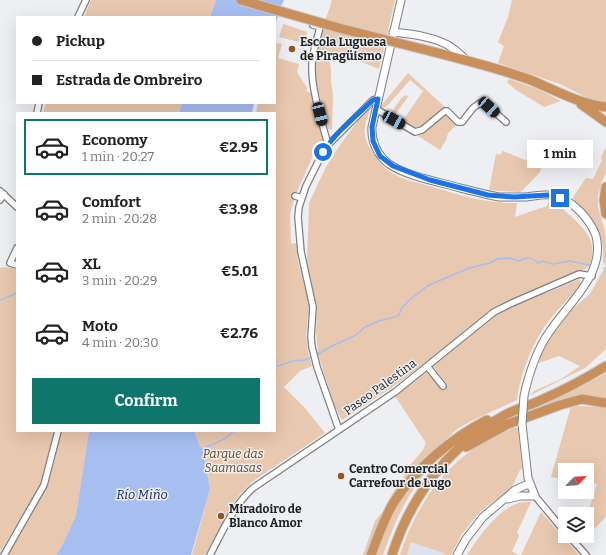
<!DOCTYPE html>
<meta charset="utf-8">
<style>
:root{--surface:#fff;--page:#f2f2f2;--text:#222;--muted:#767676;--line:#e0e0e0;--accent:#0f766e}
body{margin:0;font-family:Bitter,serif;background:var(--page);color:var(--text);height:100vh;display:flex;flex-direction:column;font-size:15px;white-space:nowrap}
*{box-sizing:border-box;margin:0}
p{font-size:13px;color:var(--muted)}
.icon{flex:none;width:22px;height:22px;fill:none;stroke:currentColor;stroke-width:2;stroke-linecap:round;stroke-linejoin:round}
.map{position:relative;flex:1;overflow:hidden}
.details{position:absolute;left:16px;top:112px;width:260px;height:320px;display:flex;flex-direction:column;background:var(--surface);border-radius:0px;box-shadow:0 4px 16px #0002}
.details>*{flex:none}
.guide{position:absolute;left:16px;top:16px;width:260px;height:88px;border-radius:0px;box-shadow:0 4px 16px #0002;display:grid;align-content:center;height:88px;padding:0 16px;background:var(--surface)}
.needle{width:26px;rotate:66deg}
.buttons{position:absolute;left:558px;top:463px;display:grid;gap:8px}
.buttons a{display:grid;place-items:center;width:36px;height:36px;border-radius:0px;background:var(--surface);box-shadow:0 4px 16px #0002;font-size:20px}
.end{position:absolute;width:18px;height:18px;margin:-9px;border:5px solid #1a73e8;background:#fff;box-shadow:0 0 0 2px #fff}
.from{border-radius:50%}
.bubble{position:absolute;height:28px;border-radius:0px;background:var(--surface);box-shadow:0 4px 16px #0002;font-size:13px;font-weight:700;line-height:28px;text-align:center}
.car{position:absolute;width:12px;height:24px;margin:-12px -6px;border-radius:5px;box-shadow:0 0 3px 1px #0007;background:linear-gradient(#222 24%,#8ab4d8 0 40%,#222 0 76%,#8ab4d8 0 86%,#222 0)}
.guide b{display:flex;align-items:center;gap:14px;height:38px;font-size:15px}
.guide b+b{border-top:1px solid var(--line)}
.guide i{width:10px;height:10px;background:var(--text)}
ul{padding:7px 0 0;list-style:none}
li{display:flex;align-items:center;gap:12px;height:56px;margin:0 8px 6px;padding:0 8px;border:2px solid transparent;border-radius:0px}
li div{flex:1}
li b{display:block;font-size:15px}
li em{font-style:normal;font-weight:700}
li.on{border-color:var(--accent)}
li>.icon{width:36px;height:36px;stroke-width:1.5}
.primary-button{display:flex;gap:8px;margin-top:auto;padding:8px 16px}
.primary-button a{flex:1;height:46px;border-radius:0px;background:var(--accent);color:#fff;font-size:16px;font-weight:700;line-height:46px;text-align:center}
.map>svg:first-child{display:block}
.built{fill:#dde2ec}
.green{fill:#e8c8ae}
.water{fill:#a7bef1}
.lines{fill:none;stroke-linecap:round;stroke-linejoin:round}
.stream{stroke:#a7bef1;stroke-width:1.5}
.minor-casing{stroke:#7e7f82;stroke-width:8}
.tertiary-casing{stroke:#7e7f82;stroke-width:9}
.trunk-casing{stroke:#c9caca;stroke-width:11}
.minor{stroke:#fff;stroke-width:5.5}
.tertiary{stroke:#fff;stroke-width:7}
.trunk{stroke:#ca905b;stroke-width:9}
.tertiary-bridge-casing{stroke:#7e7f82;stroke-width:9;stroke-linecap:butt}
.trunk-bridge-casing{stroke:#c9caca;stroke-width:11;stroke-linecap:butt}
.tertiary-bridge{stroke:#fff;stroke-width:7}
.trunk-bridge{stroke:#ca905b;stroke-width:9}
.route{stroke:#1a73e8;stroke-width:5}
.poi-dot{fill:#94571a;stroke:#edeff2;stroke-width:1.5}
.labels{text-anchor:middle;stroke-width:3;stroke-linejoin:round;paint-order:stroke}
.poi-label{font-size:12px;font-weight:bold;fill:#202122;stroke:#edeff2;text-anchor:start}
.street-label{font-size:12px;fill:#202122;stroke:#edeff2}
.park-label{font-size:12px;font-style:italic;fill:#734518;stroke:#edeff2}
.water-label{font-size:13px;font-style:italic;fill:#162a65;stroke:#edeff2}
</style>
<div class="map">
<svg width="606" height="555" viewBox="0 0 606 555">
<rect width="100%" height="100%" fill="#edeff2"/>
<path class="built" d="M411,542L437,547L450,555H407Z"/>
<path class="green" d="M91,0H216L210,17H84Z
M332,0H395L379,69L334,51L329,55L331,70V81L333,95L332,130L328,129C325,109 313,82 315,63C316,41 326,21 332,0Z
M512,0H606V103L594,101L560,84L498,63L504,46L498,42L508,17Z
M284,24L307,32L305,41L299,40V42L279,37L283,25Z
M277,43L282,44L278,58L299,64L297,72L307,88L306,91L314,94L324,144L315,151L295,196L290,214L291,244L296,243L298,260L309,306L306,336L308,352L312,366L300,371L284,387L305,408L325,433L253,481L241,493L231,507L205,555H192L210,489L203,452L205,448L200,447L194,431H275V113H256L258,103H275V50Z
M408,73L447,109L424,126L417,130L389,116L402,97L407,95L408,97L395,115L404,119L423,91L410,80L387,106L383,108L380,107Z
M509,79L538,89L561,101L544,107L516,90L507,82Z
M46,103H182L179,113H43Z
M369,109H371C361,129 363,140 376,157C380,162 384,168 390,172C404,181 421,183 436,188C463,196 489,204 517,203L515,217L547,206L549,200C558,203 564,211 572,217C588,233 598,243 589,267L497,307L453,342L397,384L342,420L335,407L318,354L316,332L317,307L307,260L309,203L326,167L338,148L362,115Z
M445,112L458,123L448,133L446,140L440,150L418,136Z
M606,147V173L602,181L598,196V207L606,235V266L603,262C605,231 594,222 573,201H574L573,197L586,178L593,179L602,160L601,157Z
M503,151L530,162H537L541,169L540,172L522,191L519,192L489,190L496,154L500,155Z
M4,267L17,269V431H56L44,475L39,488L0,552V268Z
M604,269H606V349L585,368L529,396L534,391L561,379L580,366L559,356L539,363L543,349L555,329L569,312L590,294Z
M579,279L581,283L580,286C571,296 560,307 551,318C534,338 520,374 517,400L471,421L457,429L430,454L411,474L368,555H363L375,521L385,509L389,500L396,487L402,483L405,471L423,450L426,443L395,396L410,383L426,372L442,389L448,385L433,366L495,314L532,296L547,293Z
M606,373V399L593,395L572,398L546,406L545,404L583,386Z
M571,406L606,407V517L595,528L587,521V515L597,484L587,482V470H565V479L551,477Z
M513,428H518L522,469L520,470L512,487L481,511L475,518L462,534L451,555H446L444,553L411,542L407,555H400C412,516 438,473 472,450C485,441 500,435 513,428Z
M60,431H89L76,515L62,546L56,555H6C18,530 37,508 48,482C54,466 57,448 60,431Z
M448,449C439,458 430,467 422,477C404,500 393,527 383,555H375C385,531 394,503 412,483C423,471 436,460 448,449Z
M531,502L522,522L517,532L519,536L512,551L518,555H467C477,539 497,511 516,504C520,502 526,502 531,502Z
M541,512L579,555H521Z"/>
<path class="water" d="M216,0H284L279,10L278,17L275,24V17H210Z
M182,103H254L252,113H179Z
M89,431H194L200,447L205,448L203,452L210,489L191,555H56L62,546L76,515Z"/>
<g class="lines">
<path class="stream" d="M604,268H606
M0,300L17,293
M316,355L332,346L356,335L365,327L379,321L395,317L399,315L401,309L409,300L429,285L443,279L453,275L469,268L490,263L497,259L509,258L519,261C527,257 531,256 538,263L543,261L552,264L570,261L589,265
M275,367L293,361L305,360L312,357
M205,448L226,438L234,431"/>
<defs>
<path id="minor" d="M78,17L86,0
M313,25L320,27C317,41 311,55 312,69C312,92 322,122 328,145
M376,109L415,132L422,130L445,111H447L458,122H462L473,108L480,103L489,107L506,122
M37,113L39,103
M0,191L17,207
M295,196L302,198
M0,200L4,194
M17,248L10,263L17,265
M427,366L443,386
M339,430L317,367L312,347L311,337L313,307L301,252L298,217L299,207L306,186L323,152L328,145L373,100L378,99
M535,496L565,532
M569,536L586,555
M4,555L44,485L58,431
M210,555C222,532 234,505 253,488L395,392L494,312L512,303L579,274L592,276"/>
<path id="tertiary" d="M401,0L372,127C371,141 377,155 389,164C406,176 439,182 460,188C473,191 486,195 499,197C508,197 517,197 526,197C536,196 547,193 556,196C573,201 590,219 596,236C606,275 566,305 548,334C537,350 531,368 526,387
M393,32C411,34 439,37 454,49C458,52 462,56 466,60
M522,424L528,478L535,496
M508,499L520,496H535
M457,555L466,539L483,517L515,490L526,485H530"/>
<path id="trunk" d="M422,49C457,58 494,67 528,79C553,89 579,104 606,107
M581,104L606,122
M606,187L604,200L606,214
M466,447L508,424L560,405L582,399L606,403
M371,555C377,539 385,516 394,502C415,469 453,437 487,420
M392,555C411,495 450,445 505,415C516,409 528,406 539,401C562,391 585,379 606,366"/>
</defs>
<use href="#minor" class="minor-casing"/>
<use href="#tertiary" class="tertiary-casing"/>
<use href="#trunk" class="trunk-casing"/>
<use href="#minor" class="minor"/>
<use href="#tertiary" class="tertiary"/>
<use href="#trunk" class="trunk"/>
<defs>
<path id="tertiary-bridge" d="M522,424L524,396L526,387"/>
<path id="trunk-bridge" d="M241,0L339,28L422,49"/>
</defs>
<use href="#tertiary-bridge" class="tertiary-bridge-casing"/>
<use href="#trunk-bridge" class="trunk-bridge-casing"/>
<use href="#tertiary-bridge" class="tertiary-bridge"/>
<use href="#trunk-bridge" class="trunk-bridge"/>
</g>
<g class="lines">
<path class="route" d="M323,152C336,132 356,116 373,100L378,99L372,127L373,141L380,156L393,166L430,180L488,195L514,197L548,195L560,198"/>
</g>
<g class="poi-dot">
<circle cx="292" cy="49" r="4"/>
<circle cx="341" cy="476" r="4"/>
<circle cx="221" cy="516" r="4"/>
</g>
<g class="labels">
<g class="poi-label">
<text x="300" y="46">Escola Luguesa<tspan x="300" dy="14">de Piragüismo</tspan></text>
<text x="349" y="473">Centro Comercial<tspan x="349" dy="14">Carrefour de Lugo</tspan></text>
<text x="229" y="513">Miradoiro de<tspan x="229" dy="14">Blanco Amor</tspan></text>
</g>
<g class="street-label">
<text transform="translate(380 387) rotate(-36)" y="4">Paseo Palestina</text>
</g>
<g class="park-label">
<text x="233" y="458">Parque das<tspan x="233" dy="14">Saamasas</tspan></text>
</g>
<g class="water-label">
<text x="142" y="499">Río Miño</text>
</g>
</g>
</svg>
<div class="buttons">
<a><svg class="needle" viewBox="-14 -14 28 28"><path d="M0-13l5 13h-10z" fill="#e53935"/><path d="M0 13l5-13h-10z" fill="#767676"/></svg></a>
<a><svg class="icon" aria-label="layers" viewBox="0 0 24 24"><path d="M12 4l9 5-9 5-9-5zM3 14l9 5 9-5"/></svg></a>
</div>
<i class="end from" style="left:323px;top:152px"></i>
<i class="end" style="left:560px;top:198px"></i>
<div class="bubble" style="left:527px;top:140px;width:66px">1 min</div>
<i class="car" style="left:489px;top:107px;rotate:132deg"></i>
<i class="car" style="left:320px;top:114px;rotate:166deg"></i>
<i class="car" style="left:394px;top:120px;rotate:119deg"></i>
<div class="guide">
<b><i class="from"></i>Pickup</b>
<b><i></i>Estrada de Ombreiro</b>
</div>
<section class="details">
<ul>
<li class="on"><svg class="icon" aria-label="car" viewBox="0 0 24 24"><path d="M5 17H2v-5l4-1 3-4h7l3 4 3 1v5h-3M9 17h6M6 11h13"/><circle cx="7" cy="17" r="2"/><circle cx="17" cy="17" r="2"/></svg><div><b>Economy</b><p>1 min · 20:27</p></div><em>€2.95</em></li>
<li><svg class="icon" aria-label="car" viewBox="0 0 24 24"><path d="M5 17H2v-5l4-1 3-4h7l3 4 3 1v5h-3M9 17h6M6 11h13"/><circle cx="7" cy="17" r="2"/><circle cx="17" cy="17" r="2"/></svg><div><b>Comfort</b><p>2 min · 20:28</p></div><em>€3.98</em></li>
<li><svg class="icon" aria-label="car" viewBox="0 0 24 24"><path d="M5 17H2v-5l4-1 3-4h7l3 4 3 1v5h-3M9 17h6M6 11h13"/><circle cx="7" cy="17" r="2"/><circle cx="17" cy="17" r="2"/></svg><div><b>XL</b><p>3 min · 20:29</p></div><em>€5.01</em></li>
<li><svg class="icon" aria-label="car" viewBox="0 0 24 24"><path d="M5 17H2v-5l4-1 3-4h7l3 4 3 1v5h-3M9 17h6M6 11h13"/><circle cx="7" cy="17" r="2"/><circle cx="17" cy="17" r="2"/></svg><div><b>Moto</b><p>4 min · 20:30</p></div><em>€2.76</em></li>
</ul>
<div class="primary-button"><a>Confirm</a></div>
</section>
</div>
